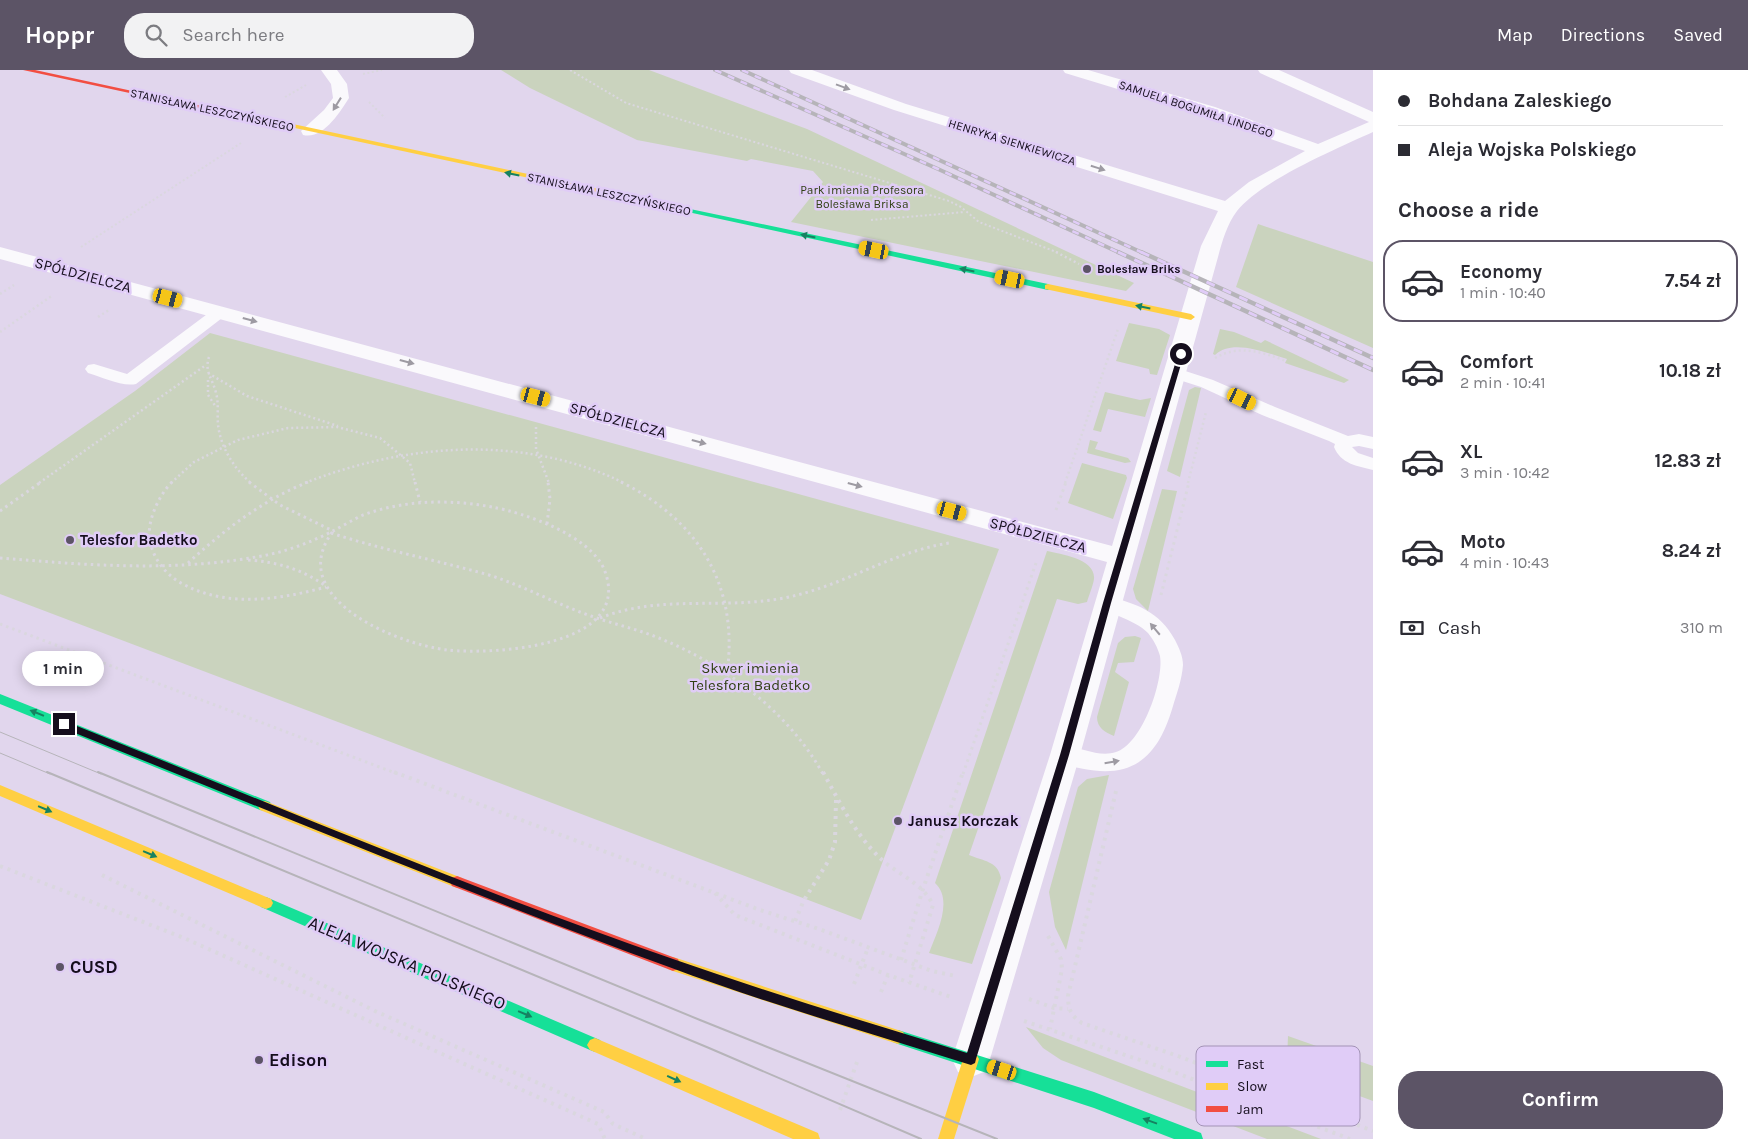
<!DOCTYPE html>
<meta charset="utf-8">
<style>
:root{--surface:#fff;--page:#f2f2f3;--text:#2b2b33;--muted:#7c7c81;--line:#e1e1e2;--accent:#5c5466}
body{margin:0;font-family:Karla,sans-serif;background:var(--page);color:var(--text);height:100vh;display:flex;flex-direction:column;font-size:19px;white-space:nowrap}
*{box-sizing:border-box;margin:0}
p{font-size:16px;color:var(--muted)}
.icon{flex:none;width:28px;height:28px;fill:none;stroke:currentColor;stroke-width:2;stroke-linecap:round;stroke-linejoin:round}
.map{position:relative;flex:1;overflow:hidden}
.panel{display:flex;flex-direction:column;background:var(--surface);width:375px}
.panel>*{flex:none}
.hud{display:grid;align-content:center;height:110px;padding:0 25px;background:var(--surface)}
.end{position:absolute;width:22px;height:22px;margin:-11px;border:6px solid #150e1d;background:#fff;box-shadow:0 0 0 2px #fff}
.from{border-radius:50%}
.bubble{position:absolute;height:35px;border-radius:18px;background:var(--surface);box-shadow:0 2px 12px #0003;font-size:16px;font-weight:700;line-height:35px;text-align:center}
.car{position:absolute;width:15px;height:30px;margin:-15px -8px;border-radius:6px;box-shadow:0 0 4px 1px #0007;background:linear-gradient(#f5c518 24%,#345 0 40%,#f5c518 0 76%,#345 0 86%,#f5c518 0)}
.hud b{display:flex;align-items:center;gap:18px;height:48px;font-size:19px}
.hud b+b{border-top:1px solid var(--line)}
.hud i{width:12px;height:12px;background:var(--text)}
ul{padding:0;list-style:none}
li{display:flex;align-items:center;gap:15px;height:82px;margin:0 10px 8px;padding:0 15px;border:2px solid transparent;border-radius:20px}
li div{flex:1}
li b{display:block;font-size:19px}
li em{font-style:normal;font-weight:700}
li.on{border-color:var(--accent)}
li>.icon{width:45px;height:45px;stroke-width:1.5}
h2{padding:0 25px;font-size:22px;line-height:60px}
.pay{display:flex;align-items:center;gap:12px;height:55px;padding:0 25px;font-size:19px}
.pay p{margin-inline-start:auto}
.primary-button{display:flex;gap:10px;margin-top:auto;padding:10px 25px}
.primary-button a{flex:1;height:58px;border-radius:20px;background:var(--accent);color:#fff;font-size:20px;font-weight:700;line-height:58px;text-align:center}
header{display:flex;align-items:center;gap:30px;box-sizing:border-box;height:70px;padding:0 25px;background:var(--accent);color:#fff}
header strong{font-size:24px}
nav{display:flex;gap:28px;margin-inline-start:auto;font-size:18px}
.search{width:350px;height:45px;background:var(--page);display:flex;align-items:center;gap:12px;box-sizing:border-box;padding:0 18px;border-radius:20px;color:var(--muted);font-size:19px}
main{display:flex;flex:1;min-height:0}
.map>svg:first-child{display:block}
.green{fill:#cad3be}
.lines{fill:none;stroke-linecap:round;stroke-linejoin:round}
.path-far3{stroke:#dad7df;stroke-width:2;stroke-dasharray:2 2.5;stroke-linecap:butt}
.path-far2{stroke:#dad7df;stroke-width:2.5;stroke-dasharray:2 3;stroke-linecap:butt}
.path-far1{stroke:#dad7df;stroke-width:3;stroke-dasharray:2.5 4;stroke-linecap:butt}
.path{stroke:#dad7df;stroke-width:4;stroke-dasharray:3 5;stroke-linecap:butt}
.lane{fill:#faf9fc;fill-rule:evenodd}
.street{fill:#faf9fc;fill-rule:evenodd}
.fast{fill:#16e098;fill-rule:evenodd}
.slow{fill:#ffcf43;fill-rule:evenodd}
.jam{fill:#f24e42;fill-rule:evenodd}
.tram-far1{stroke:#b6b4b9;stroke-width:1}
.tram{stroke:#b6b4b9;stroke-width:2}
.rail-far1-casing{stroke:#b6b4b9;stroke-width:4}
.rail-casing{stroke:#b6b4b9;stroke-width:4.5}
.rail-far1{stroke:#e0ccf7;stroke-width:2.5;stroke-dasharray:7;stroke-linecap:butt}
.rail{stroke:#e0ccf7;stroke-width:3;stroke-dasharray:9;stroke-linecap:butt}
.oneway{fill:#9e9ba3}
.oneway2{fill:#168261}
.route{fill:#150e1d}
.poi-dot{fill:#5c5466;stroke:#e0ccf7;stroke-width:2}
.labels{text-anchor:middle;stroke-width:5;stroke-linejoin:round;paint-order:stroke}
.far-street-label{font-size:12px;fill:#150e1d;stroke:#e0ccf7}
.far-park-label{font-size:12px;fill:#304013;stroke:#e0ccf7}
.far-poi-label{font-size:12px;font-weight:bold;fill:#150e1d;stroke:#e0ccf7;text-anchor:start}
.street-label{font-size:15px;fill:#150e1d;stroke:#e0ccf7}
.poi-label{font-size:15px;font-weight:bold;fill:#150e1d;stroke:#e0ccf7;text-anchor:start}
.park-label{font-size:15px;fill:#304013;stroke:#e0ccf7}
.near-street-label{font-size:18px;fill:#150e1d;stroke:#e0ccf7}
.near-poi-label{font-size:18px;font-weight:bold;fill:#150e1d;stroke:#e0ccf7;text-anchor:start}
.key{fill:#e0ccf7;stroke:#a393b6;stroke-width:1}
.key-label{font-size:14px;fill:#150e1d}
</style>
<header>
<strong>Hoppr</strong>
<div class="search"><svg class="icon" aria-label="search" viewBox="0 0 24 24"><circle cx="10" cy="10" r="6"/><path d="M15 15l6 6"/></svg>Search here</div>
<nav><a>Map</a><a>Directions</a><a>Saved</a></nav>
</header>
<main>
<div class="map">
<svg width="1373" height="1069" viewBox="0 0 1373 1069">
<rect width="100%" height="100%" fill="#e1d6ed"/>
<path class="green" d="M501,0H649L807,59L1134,213L1126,221L791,152L823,112L813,101L751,89L747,91L637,70L530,18Z
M1258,154L1373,192V278L1236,217Z
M1129,253L1159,259L1170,265L1157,305L1150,304L1149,299L1116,291Z
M1220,259L1234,262L1261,273L1265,270L1349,310L1344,313L1285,293L1287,289C1267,283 1232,268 1215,285L1213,284Z
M210,263L999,479L861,850L0,524V415L135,321Z
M1195,317L1201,318L1180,407L1167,401L1189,320Z
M1105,322L1140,330L1151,328L1145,347L1108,339L1101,362L1093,360Z
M1090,370L1098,372L1095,379L1128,388L1131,392L1125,393L1087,383Z
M1082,393L1126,405L1127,408L1113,449L1068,433Z
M1162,419L1177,421L1148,541L1136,529L1133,519Z
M1047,481C1061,484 1096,489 1094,509C1093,516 1089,525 1087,532L1078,534L1057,529L969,785C983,791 998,791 1001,808L972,894L929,883C936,864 954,830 935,813Z
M1135,566L1141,568L1134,592L1118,593L1115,602L1129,612L1114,666C1105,662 1097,658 1097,647L1118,573L1125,567Z
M1109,705L1066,880L1055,857L1049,822L1078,717L1087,709Z
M1026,957L1321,1069H1267L1061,990L1043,978Z
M1288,966L1373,996V1031L1297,1003L1287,991Z"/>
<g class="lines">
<path class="path-far3" d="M570,0L626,33L949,131L961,137L979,152L1059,183
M363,4L382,0
M285,27L306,15
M369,32L385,48
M871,150L965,142
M81,177L241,73"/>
<path class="path-far2" d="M1056,182L1079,194
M0,224L14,215
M98,247L109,240
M0,262L53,225
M209,287C204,302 213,309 216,323C219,333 217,344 218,354C220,376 234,399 251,413
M1215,288C1239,274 1262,282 1286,291
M208,303L247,326L338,356
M208,310V325L216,337
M536,357V379L549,413
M39,413L206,295
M171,413L194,392L238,370L288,358L337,357L380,368L410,393L415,413
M305,413C406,373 524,364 624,413
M1065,413L1118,259
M1188,413L1206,342"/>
<path class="path-far1" d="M172,412C159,425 146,452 150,471C153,488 165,504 181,513C226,538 278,530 326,517
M249,412L280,435L333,461
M415,412L420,432
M621,412C700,451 739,517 727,604
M1056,440L1066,412
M0,441L41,412
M547,454L550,429L548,412
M331,463C383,480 436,490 489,505C524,516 556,534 591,546C613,554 637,559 659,568C725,595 788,641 823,704
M0,488C85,495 171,502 256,487C282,483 307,474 331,462C341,457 352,450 363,445C404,430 449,429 492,437C525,443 589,465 604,499C636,577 493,585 447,580C397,574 283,528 333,461
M248,490C278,492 301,499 326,516
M188,493C224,460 263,430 308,412
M1161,525L1189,412
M600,548C661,524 721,540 784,528C842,517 891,482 949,473
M0,554L398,704
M963,704L1036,493"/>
<path class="path" d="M394,702L760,840L819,859L932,901L956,906
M823,702C839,731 853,760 876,784C893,803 922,811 933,835L909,913
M1116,721L1068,926C1068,939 1071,946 1082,953L1178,986L1373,1061
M0,796L184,868L598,1054L605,1069
M102,805L375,941L604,1042L613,1054L646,1069
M715,823L735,845L888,905L951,927
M795,851L804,830L829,790L835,772L836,730
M1048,866L1061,889L1062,899L1050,959
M901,890L923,819L963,702
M854,914L868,878
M881,922L888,905
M1029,929L1054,938L1068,939
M1024,951L1158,996L1350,1069
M840,1040L857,992"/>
<path class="lane" d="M220,237L226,239L228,242L226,245L136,314C122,317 102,307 88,303L85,299L88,295L94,294L127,304L214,239Z
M1176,298L1213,310L1275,337L1348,366L1359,364L1373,367V379L1359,376L1352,377L1358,383L1373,388V400C1357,396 1341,394 1334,377L1335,374L1329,371L1262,345L1201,317L1170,307L1167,303L1170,299Z
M1107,526C1137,534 1159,541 1175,570C1179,578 1183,586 1183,595C1182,609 1177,623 1173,636C1154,702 1119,712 1057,692L1053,685L1057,678C1075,672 1096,689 1116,682C1142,674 1164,611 1160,586C1158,578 1153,569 1148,563C1135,549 1102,542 1096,533L1099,528Z"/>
<path class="street" d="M321,0H337L347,14L349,28C340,42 323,70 303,65L301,61L324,40L333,28L331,14Z
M789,0H812L906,34L1225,131L1249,112L1305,81L1203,45L1065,3L1063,0H1088L1215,37L1318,74L1369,52L1260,3L1258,0H1279L1373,42V62C1338,78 1260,111 1237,141C1227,154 1222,172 1218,187L1080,685L990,989L984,1002L971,1007L958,1002L952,989L1050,685L1107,492L0,189V177L1112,476L1201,176L1218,141L894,40L791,3Z"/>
<path class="fast" d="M671,135L1048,214L1052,217L1048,220L674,139L670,137Z
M0,624L270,732L272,736L270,740L265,741L260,740L0,634Z
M266,827L600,970L603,975L600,980L595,982L590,980L261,837L259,833L261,829Z
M898,960L1094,1022L1201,1063L1203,1069H1174L1094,1038L898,974L893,972L890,967L893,962Z"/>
<path class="slow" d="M250,45L674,135L678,137L674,139L248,48V46Z
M1048,214L1191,244L1195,247L1191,250L1045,219V215Z
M0,715L271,829L273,833L271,837L266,839L261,837L0,726Z
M265,731L462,808L464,812L462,816L457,818L260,740L258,736L260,732Z
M673,887L898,960L903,962L906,967L903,972L898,974L673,901L668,899L666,894L668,889Z
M595,968L818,1063L820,1069H793L590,980L587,975L590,970Z
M971,982L976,984L979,989L954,1069H938L963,989L966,984Z"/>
<path class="jam" d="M23,0H35L253,47L250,49Z
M457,806L678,889L680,894L678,899L673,901L452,816L450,812L452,808Z"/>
<path class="tram-far1" d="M0,662L101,704
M0,683L50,704"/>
<path class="tram" d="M47,702L709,978L921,1069
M98,702L700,950L997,1069"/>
<defs>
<path id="rail-far1" d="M715,0L938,99L1120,183
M742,0L1143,183"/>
<path id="rail" d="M1118,182L1373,300
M1141,182L1373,288"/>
</defs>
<use href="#rail-far1" class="rail-far1-casing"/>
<use href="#rail" class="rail-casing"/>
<use href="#rail-far1" class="rail-far1"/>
<use href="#rail" class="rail"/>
</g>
<defs><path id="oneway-solid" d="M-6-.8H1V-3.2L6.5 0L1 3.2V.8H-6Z" transform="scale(1.25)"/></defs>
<g class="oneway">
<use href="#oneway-solid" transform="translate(843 17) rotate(20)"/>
<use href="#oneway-solid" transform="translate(337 34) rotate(122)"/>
<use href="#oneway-solid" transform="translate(1098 98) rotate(17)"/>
<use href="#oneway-solid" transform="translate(250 250) rotate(15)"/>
<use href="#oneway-solid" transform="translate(407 292) rotate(15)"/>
<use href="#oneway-solid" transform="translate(699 372) rotate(15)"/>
<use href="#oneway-solid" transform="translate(855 415) rotate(15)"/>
<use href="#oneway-solid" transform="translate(1155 559) rotate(-130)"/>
<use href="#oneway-solid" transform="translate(1112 692) rotate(-10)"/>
</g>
<g class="oneway2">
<use href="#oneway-solid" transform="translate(512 104) rotate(-168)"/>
<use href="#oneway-solid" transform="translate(808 166) rotate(-168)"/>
<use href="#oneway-solid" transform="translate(967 200) rotate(-168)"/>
<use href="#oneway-solid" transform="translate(1143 237) rotate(-168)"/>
<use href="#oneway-solid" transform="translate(37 643) rotate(-158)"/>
<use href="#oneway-solid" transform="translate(45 739) rotate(23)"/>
<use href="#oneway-solid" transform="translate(150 784) rotate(23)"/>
<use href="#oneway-solid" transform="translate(525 944) rotate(23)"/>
<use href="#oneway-solid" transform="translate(674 1009) rotate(24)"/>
<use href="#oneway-solid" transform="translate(1150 1051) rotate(-160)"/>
</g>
<path class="route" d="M1181,283L1184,284L1111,533L1069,685L976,989L975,993L971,995C870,963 768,934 669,897C464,822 263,738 60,657L59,654L60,652H67C268,732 468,818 673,889C770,923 869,953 967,983L1060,685L1103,533L1178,284Z"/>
<g class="poi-dot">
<circle cx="1087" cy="199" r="5"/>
<circle cx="70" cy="470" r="5"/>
<circle cx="898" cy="751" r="5"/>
<circle cx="60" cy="897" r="5"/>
<circle cx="259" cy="990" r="5"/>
</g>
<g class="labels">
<g class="far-street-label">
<text transform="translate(1196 39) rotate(18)" y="4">SAMUELA BOGUMIŁA LINDEGO</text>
<text transform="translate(212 40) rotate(12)" y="4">STANISŁAWA LESZCZYŃSKIEGO</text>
<text transform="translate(1012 72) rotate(17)" y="4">HENRYKA SIENKIEWICZA</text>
<text transform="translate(609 124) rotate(12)" y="4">STANISŁAWA LESZCZYŃSKIEGO</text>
</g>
<g class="far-park-label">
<text x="862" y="124">Park imienia Profesora<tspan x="862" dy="14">Bolesława Briksa</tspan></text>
</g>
<g class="far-poi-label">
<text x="1097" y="203">Bolesław Briks</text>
</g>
<g class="street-label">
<text transform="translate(83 205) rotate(15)" y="5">SPÓŁDZIELCZA</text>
<text transform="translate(618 350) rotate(15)" y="5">SPÓŁDZIELCZA</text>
<text transform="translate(1038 465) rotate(15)" y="5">SPÓŁDZIELCZA</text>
</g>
<g class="poi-label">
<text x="80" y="475">Telesfor Badetko</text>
<text x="908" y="756">Janusz Korczak</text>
</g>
<g class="park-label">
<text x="750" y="603">Skwer imienia<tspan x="750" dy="17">Telesfora Badetko</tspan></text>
</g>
<g class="near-street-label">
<text transform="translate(407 893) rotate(23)" y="6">ALEJA WOJSKA POLSKIEGO</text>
</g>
<g class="near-poi-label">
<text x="70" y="903">CUSD</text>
<text x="269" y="996">Edison</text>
</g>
</g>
<rect x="1196" y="976" width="164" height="80" rx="8" class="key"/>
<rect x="1206" y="991" width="22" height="6" fill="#16e098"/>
<rect x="1206" y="1013" width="22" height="7" fill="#ffcf43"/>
<rect x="1206" y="1036" width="22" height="6" fill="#f24e42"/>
<g class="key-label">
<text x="1237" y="999">Fast</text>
<text x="1237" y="1021">Slow</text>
<text x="1237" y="1044">Jam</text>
</g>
</svg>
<i class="end from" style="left:1181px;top:284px"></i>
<i class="end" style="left:64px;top:654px"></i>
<div class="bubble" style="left:22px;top:581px;width:82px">1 min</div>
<i class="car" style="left:874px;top:180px;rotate:282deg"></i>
<i class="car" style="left:1010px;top:209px;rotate:282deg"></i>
<i class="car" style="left:168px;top:228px;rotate:105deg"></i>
<i class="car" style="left:536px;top:327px;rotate:105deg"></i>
<i class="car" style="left:1242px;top:329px;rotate:116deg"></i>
<i class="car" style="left:952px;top:441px;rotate:105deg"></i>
<i class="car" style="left:1002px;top:1000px;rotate:288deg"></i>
</div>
<section class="panel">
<div class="hud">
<b><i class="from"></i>Bohdana Zaleskiego</b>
<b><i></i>Aleja Wojska Polskiego</b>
</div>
<h2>Choose a ride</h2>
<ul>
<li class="on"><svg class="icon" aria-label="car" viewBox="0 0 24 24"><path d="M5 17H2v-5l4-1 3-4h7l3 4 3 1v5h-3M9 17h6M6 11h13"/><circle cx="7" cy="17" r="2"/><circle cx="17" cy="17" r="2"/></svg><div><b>Economy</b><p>1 min · 10:40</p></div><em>7.54 zł</em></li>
<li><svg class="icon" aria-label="car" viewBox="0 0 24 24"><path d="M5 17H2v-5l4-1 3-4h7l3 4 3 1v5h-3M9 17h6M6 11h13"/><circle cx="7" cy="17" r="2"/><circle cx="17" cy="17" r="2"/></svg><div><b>Comfort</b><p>2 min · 10:41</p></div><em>10.18 zł</em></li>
<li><svg class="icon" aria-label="car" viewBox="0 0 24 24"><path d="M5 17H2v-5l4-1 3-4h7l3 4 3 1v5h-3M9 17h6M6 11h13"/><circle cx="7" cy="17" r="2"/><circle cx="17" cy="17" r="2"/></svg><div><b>XL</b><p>3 min · 10:42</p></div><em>12.83 zł</em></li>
<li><svg class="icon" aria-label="car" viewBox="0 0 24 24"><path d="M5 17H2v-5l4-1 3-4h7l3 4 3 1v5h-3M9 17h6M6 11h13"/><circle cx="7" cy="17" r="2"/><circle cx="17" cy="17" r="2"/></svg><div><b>Moto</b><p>4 min · 10:43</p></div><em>8.24 zł</em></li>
</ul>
<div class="pay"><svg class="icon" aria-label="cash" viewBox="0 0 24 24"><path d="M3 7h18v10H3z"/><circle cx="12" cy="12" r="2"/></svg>Cash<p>310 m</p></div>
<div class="primary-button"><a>Confirm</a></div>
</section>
</main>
